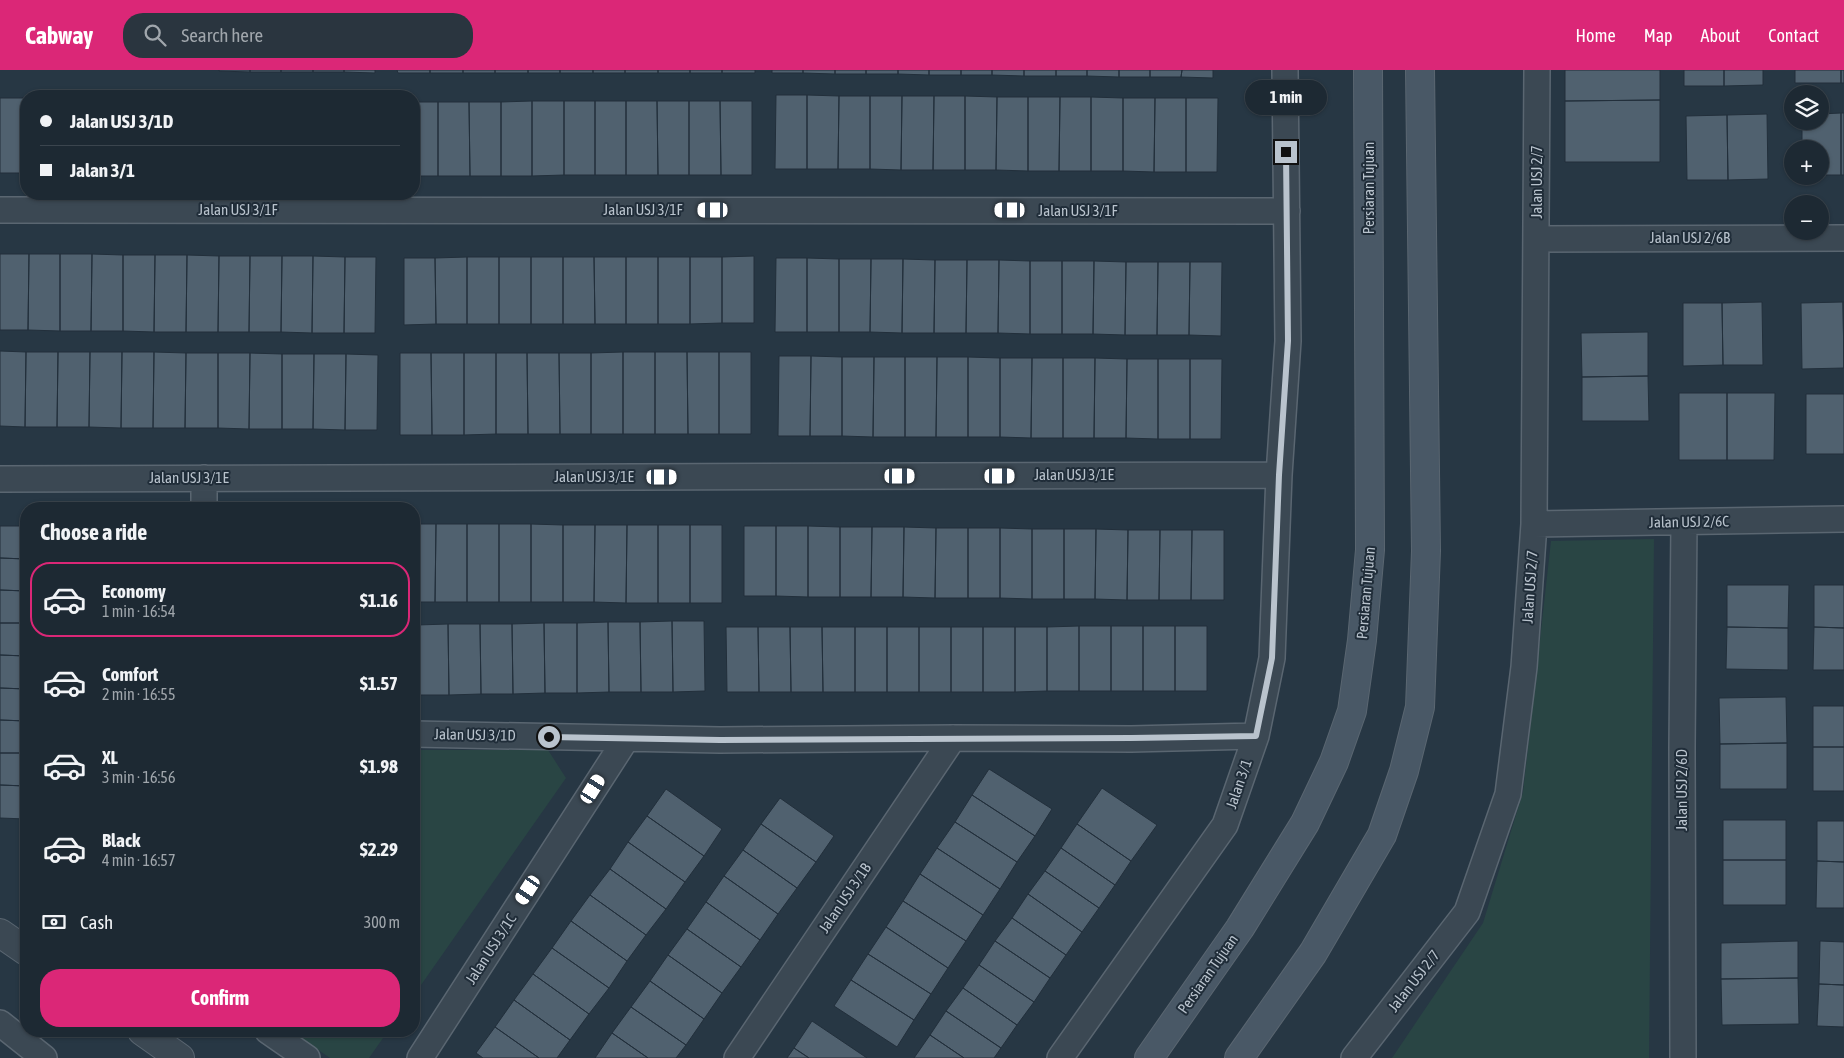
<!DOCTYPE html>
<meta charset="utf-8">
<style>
:root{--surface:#1d2933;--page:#2a353f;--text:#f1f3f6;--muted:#a0a6ac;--line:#3b454e;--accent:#db2777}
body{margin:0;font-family:"Asap Condensed",sans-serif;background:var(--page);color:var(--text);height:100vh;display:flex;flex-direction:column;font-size:19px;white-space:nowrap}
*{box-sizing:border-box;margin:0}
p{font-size:16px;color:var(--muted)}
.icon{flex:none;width:28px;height:28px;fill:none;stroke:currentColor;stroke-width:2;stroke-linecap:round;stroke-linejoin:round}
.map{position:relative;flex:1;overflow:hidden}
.drawer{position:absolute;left:20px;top:432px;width:400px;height:535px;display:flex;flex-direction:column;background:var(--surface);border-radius:20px;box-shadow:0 1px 4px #0004,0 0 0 1px var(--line)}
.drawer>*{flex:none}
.hud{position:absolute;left:20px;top:20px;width:400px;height:110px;border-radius:20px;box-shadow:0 1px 4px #0004,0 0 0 1px var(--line);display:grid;align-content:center;height:110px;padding:0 20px;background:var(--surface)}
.tools{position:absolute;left:1784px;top:15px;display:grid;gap:10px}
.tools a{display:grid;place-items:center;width:45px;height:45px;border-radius:50%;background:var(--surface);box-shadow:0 1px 4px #0004,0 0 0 1px var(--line);font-size:25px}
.end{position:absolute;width:22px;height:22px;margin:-11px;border:6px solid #b9c3cd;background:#111;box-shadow:0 0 0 2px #111}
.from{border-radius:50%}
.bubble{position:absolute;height:35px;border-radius:18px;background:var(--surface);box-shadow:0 1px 4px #0004,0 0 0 1px var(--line);font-size:16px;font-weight:700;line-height:35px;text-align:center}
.car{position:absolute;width:15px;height:30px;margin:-15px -8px;border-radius:6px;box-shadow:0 0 4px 1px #0007;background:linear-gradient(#fff 24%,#345 0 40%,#fff 0 76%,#345 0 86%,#fff 0)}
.hud b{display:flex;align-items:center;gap:18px;height:48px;font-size:19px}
.hud b+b{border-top:1px solid var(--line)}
.hud i{width:12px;height:12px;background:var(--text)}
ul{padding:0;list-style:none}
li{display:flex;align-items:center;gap:15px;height:75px;margin:0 10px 8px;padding:0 10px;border:2px solid transparent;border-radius:20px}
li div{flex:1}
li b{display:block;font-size:19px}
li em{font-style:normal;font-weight:700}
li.on{border-color:var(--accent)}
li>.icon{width:45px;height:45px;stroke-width:1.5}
h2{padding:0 20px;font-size:22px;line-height:60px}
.pay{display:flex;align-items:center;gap:12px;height:55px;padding:0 20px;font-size:19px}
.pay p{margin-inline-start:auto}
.primary-button{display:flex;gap:10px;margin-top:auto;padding:10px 20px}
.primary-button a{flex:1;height:58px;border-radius:20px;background:var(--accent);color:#fff;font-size:20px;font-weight:700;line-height:58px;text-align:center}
header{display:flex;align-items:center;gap:30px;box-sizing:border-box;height:70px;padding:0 25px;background:var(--accent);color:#fff}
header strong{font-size:24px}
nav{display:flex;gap:28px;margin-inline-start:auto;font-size:18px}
.search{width:350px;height:45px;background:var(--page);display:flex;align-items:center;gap:12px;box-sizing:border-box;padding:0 18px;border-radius:20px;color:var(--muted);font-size:19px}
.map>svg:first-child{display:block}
.green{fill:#294544}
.building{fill:#50616f;stroke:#222f3b}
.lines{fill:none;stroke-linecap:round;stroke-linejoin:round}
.minor-casing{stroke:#5a6671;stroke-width:28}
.tertiary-casing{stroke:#5a6671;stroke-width:30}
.secondary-casing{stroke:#5a6671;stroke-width:30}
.minor{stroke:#3b4853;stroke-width:25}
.tertiary{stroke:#3b4853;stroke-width:28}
.secondary{stroke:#495866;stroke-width:28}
.route{stroke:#b9c3cd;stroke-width:6}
.labels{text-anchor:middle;stroke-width:4;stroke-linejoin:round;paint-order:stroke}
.street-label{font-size:15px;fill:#b9c3cd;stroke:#202d39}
</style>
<header>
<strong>Cabway</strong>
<div class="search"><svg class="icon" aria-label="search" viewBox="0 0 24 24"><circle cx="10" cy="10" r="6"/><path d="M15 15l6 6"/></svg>Search here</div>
<nav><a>Home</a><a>Map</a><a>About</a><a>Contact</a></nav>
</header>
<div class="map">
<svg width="1844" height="988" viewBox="0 0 1844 988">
<rect width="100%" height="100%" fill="#273744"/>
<path class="green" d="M1654,469L1649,988H1392L1483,853L1523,722L1551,471Z
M414,680H548L566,708L414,925Z
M291,961H388L369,988H330Z"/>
<path class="building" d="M219,0H250V2L219,1Z
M250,0H281V2H250Z
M281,0H313V2H281Z
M313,0H344V2H313Z
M344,0H375V3L344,2Z
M397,0H430V3H398Z
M430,0H463V3H430Z
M463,0H495V3H463Z
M495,0H528V3H495Z
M528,0H560V3H528Z
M560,0H593V3H560Z
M593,0H625V3H593Z
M625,0H658V3H625Z
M658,0H690V3H658Z
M690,0H722V3H690Z
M722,0H755V3H722Z
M772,0H803V3H772Z
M803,0H835V4L803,3Z
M835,0H866V4H835Z
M866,0H898V4H866Z
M898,0H929V5L898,4Z
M929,0H961V5H929Z
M961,0H992V5H961Z
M992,0H1024V6L992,5Z
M1024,0H1056V6H1024Z
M1056,0H1087V6H1056Z
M1087,0H1119V7L1087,6Z
M1119,0H1150V7H1119Z
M1150,0H1182L1181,7H1150Z
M1182,0H1213V8L1181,7Z
M1565,0H1660V30L1565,31Z
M1684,0H1724V16H1684Z
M1724,0H1763V15L1724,16Z
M1795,0H1841V13H1795Z
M1841,0H1844V13H1841Z
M776,25H807V99H775Z
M807,25L839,26L838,99H807Z
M839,26H870V99H838Z
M870,26H902L901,100L870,99Z
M902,26H934L933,100H901Z
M934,26H965V100H933Z
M965,26L997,27L996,100H965Z
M997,27H1028V101L996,100Z
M1028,27H1060L1059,101H1028Z
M1060,27H1091V101H1059Z
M1091,27L1123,28V101H1091Z
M0,28H26V103H0Z
M1123,28H1155L1154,102L1123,101Z
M1155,28H1186V102H1154Z
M1186,28H1218L1217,102H1186Z
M1660,30V92H1565V31Z
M532,31V106H501V32Z
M532,31H564V105L532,106Z
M564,31H595V105H564Z
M595,31H626V105H595Z
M626,31H657L658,105H626Z
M657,31H689V105H658Z
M689,31H720L721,105H689Z
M720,31H752V105H721Z
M414,32H438V106H414Z
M438,32H469L470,106H438Z
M469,32H501V106H470Z
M1841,43H1844V105H1841Z
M1841,43V105H1820V79H1802V51H1820V44Z
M1767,44L1768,109L1728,110L1727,45Z
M1727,45L1728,110H1687L1686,46Z
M0,184H29L28,260H0Z
M29,184H60V261L28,260Z
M60,184H92L91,261H60Z
M92,184L123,185V261H91Z
M123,185H155L154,262L123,261Z
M155,185H187L186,262H154Z
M187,185L219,186L218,262H186Z
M219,186H250L249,262H218Z
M250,186H282L281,262H249Z
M282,186H313L312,263L281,262Z
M313,186L345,187L344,263H312Z
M754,186V253H722V187Z
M345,187H376L375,263H344Z
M467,187V254H436L435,188Z
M467,187H499V254H467Z
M499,187H531V254H499Z
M531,187H563V254H531Z
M563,187H594L595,254H563Z
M594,187H626V254H595Z
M626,187H658V254H626Z
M658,187H690V254H658Z
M690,187H722V253L690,254Z
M404,188H435L436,254L404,255Z
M776,188H807V262H775Z
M807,188L839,189V262H807Z
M839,189H871L870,262H839Z
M871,189H903L902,263L870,262Z
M903,189L935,190L934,263H902Z
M935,190H967L966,263H934Z
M967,190H999L998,263H966Z
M999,190L1030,191V264L998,263Z
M1030,191H1062V264H1030Z
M1062,191H1094L1093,264H1062Z
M1094,191L1126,192L1125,265L1093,264Z
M1126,192H1158L1157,265H1125Z
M1158,192H1190L1189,265H1157Z
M1190,192H1222L1221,266L1189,265Z
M1762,232L1763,295H1723L1722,233Z
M1843,232H1844V298Z
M1843,232L1844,298L1802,299L1801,233Z
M1683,233H1722L1723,295L1683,296Z
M1648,262V306L1582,307L1581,263Z
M0,281L26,282L25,357L0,356Z
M26,282H58L57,357H25Z
M58,282H90L89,357H57Z
M90,282H122L121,358L89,357Z
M122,282H154L153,358H121Z
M154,282L186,283L185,358H153Z
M623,282V364H591V283Z
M623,282H655V364H623Z
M655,282H687L688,364H655Z
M687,282H719V364H688Z
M719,282H751V364H719Z
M186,283H218V358H185Z
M218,283H250L249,359L218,358Z
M250,283L282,284V359H249Z
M400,283H431L432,365H400Z
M431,283H464V365H432Z
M464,283H496V364L464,365Z
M496,283H527L528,364H496Z
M527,283H559L560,364H528Z
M559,283H591V364H560Z
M282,284H314L313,359H282Z
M314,284H346L345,360L313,359Z
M346,284L378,285L377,360H345Z
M779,286H811L810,366H778Z
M811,286L842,287V366H810Z
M842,287H874L873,367L842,366Z
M874,287H905V367H873Z
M905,287H937L936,367H905Z
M937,287H968V367H936Z
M968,287L1000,288V367H968Z
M1000,288H1032L1031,368L1000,367Z
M1032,288H1063V368H1031Z
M1063,288H1095L1094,368H1063Z
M1095,288L1127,289L1126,368H1094Z
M1127,289H1158V369L1126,368Z
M1158,289H1190V369H1158Z
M1190,289H1222L1221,369H1190Z
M1648,306L1649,351H1582V307Z
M1679,323H1727V390H1679Z
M1727,323H1775L1774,390H1727Z
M1806,324H1844V384H1806Z
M414,454H436L435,532H414Z
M436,454H467V532H435Z
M467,454H499V532H467Z
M499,454H531V532H499Z
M531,454L563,455V532H531Z
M563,455H595L594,532H563Z
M595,455H627L626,533L594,532Z
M627,455H658V533H626Z
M658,455H690V533H658Z
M690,455H722V533H690Z
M0,456H26V489L0,488Z
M744,456H776V526H744Z
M776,456H808V527L776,526Z
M808,456L840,457V527H808Z
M840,457H872L871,527H840Z
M872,457H904L903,527H871Z
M904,457L936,458L935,528L903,527Z
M936,458H968V528H935Z
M968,458H1000V528H968Z
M1000,458L1032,459V529L1000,528Z
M1032,459H1064V529H1032Z
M1064,459H1096L1095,529H1064Z
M1096,459L1128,460L1127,530L1095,529Z
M1128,460H1160L1159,530H1127Z
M1160,460H1192L1191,530H1159Z
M1192,460H1224V530H1191Z
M0,488L26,489V521L0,520Z
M1727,515H1789L1788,558L1727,557Z
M1814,515H1844V558L1814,557Z
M0,520L26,521V553H0Z
M672,551H704L705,621L673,622Z
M672,551L673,622H641L640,552Z
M608,552L609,622L577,623V553Z
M608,552H640L641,622H609Z
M0,553H26V586L0,585Z
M544,553L545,623L513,624L512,554Z
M544,553H577V623H545Z
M448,554L449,625H418L417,555Z
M448,554H480L481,624L449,625Z
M480,554H512L513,624H481Z
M414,555H417L418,625H414Z
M1079,556V621H1047V557Z
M1079,556H1111V621H1079Z
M1111,556H1143V621H1111Z
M1143,556H1175V621H1143Z
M1175,556H1207V621H1175Z
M726,557H758L759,622H727Z
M758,557H790L791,622H759Z
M790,557H822L823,622H791Z
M822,557H855V622H823Z
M855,557H887V622H855Z
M887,557H919V622H887Z
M919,557H951V622H919Z
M951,557H983V622H951Z
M983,557H1015V622H983Z
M1015,557H1047V621L1015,622Z
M1727,557L1788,558V600L1726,599Z
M1814,557L1844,558V600H1813Z
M0,585L26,586V619L0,618Z
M0,618L26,619V651L0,650Z
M1786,627L1787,673L1720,674L1719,628Z
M1813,636H1844V677H1813Z
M0,650L26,651V683H0Z
M1787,673V719H1720V674Z
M1813,677H1844V721H1813Z
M0,683H26V716L0,715Z
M989,699L1052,739L1035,766L972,725Z
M0,715L26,716V749L0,748Z
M1102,718L1157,755L1131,791L1077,754Z
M666,719L722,759L704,786L647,746Z
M972,725L1035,766L1017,792L955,752Z
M780,728L834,766L816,792L761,754Z
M647,746L704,786L685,812L628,772Z
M1723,750H1786V790H1723Z
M1817,751H1844V792L1817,791Z
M955,752L1017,792L1000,819L937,778Z
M761,754L816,792L797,818L743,780Z
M1077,754L1131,791L1115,815L1061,778Z
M628,772L685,812L666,839L610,799Z
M937,778L1000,819L983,845L920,804Z
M1061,778L1115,815L1099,838L1045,801Z
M743,780L797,818L778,844L724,806Z
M1723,790H1786V835H1723Z
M1817,791L1844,792V838H1816Z
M610,799L666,839L646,865L590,825Z
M1045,801L1099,838L1082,862L1028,824Z
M920,804L983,845L966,871L903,831Z
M724,806L778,844L760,870L706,832Z
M1028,824L1082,862L1066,885L1012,848Z
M590,825L646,865L627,891L571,851Z
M903,831L966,871L948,898L886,857Z
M706,832L760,870L741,897L687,859Z
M1012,848L1066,885L1050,908L995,871Z
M571,851L627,891L609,918L552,878Z
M886,857L948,898L931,924L868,884Z
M687,859L741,897L722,923L668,885Z
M995,871L1050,908L1034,932L979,895Z
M1798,871V908L1721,909V873Z
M1820,871L1844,872V915L1819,914Z
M552,878L609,918L589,944L533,904Z
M868,884L931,924L914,950L851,910Z
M668,885L722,923L704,949L650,911Z
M979,895L1034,932L1017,955L963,918Z
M533,904L589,944L570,970L514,930Z
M1798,908L1799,954L1722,955L1721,909Z
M851,910L914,950L897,977L834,936Z
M650,911L704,949L686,975L631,937Z
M1819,914L1844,915V957L1817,956Z
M963,918L1017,955L1001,978L946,941Z
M514,930L570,970L557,988H539L495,957Z
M631,937L686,975L676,988H648L612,963Z
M946,941L1001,978L994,988H964L930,965Z
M812,951L867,988H809L794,978Z
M495,957L539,988H483L476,983Z
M612,963L648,988H595Z
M930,965L964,988H914Z
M794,978L809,988H787Z"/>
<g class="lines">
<defs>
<path id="minor" d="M0,140L1287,141
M1536,169L1844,168
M0,409L1279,405
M204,439V408
M1534,454L1844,449
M414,664L720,670L953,668L1131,669L1256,666
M0,953L44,988
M268,961L307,988
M420,988L626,669
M737,988L953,668
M1060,988L1225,755L1256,666L1272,588L1279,405L1288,271L1285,0
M1354,988L1467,842L1508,724L1524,597L1534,454L1537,0
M1683,988L1682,677L1684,452"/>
<path id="tertiary" d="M0,863L26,881
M142,961L180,988"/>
<path id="secondary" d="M1149,988L1240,858L1305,753L1334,692L1352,641L1362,570L1370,480L1368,0
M1239,988L1313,883L1382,765L1404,701L1420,637L1426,481L1420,0"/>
</defs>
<use href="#minor" class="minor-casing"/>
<use href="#tertiary" class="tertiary-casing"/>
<use href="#secondary" class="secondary-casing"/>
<use href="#minor" class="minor"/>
<use href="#tertiary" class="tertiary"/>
<use href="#secondary" class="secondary"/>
</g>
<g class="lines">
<path class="route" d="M549,667L720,670L1131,668L1256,666L1272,588L1279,405L1288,271L1286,82"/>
</g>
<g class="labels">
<g class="street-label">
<text transform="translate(1537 112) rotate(-90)" y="5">Jalan USJ 2/7</text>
<text transform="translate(1369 118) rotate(-90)" y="5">Persiaran Tujuan</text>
<text x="238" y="145">Jalan USJ 3/1F</text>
<text x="643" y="145">Jalan USJ 3/1F</text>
<text x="1078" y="146">Jalan USJ 3/1F</text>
<text x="1690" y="173">Jalan USJ 2/6B</text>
<text x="1074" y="410">Jalan USJ 3/1E</text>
<text x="594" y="412">Jalan USJ 3/1E</text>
<text x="189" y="413">Jalan USJ 3/1E</text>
<text transform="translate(1689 452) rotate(-1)" y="5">Jalan USJ 2/6C</text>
<text transform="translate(1530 517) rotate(-86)" y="5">Jalan USJ 2/7</text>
<text transform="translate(1366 523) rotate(-85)" y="5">Persiaran Tujuan</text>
<text transform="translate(475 665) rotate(1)" y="5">Jalan USJ 3/1D</text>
<text transform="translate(1239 714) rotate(-71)" y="5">Jalan 3/1</text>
<text transform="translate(1682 720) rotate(-90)" y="5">Jalan USJ 2/6D</text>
<text transform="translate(845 828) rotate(-56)" y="5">Jalan USJ 3/1B</text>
<text transform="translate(491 879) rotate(-57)" y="5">Jalan USJ 3/1C</text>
<text transform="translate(1208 904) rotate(-55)" y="5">Persiaran Tujuan</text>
<text transform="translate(1414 911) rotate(-52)" y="5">Jalan USJ 2/7</text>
</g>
</g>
</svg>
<div class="tools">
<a><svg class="icon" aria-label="layers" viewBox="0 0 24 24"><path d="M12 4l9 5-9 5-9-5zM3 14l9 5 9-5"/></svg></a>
<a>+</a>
<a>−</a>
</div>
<i class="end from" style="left:549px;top:667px"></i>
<i class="end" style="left:1286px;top:82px"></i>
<div class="bubble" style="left:1245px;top:10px;width:82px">1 min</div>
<i class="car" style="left:713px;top:140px;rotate:270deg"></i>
<i class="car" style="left:1010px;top:140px;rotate:270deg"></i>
<i class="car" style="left:900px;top:406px;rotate:90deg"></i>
<i class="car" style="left:1000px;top:406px;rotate:90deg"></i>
<i class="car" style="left:662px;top:407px;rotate:90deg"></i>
<i class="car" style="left:593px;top:719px;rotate:32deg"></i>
<i class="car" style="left:528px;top:820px;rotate:213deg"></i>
<div class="hud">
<b><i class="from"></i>Jalan USJ 3/1D</b>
<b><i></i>Jalan 3/1</b>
</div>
<section class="drawer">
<h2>Choose a ride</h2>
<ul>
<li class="on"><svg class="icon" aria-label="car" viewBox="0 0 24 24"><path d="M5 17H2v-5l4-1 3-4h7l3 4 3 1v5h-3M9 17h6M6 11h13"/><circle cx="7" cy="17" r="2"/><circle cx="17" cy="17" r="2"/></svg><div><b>Economy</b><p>1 min · 16:54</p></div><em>$1.16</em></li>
<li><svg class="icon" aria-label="car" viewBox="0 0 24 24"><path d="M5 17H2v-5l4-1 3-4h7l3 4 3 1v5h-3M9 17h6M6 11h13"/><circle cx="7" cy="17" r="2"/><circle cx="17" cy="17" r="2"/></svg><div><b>Comfort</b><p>2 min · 16:55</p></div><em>$1.57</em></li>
<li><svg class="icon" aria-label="car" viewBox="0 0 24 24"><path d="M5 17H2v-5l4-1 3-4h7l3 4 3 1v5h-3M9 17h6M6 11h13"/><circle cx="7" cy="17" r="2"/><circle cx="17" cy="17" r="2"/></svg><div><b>XL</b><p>3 min · 16:56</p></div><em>$1.98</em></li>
<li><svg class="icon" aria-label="car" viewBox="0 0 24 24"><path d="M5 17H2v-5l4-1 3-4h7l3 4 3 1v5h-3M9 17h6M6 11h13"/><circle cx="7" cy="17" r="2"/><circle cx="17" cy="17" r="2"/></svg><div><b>Black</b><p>4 min · 16:57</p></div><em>$2.29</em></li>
</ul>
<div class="pay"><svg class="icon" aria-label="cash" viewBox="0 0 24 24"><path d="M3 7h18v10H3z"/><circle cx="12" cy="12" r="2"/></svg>Cash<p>300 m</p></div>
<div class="primary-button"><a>Confirm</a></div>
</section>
</div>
